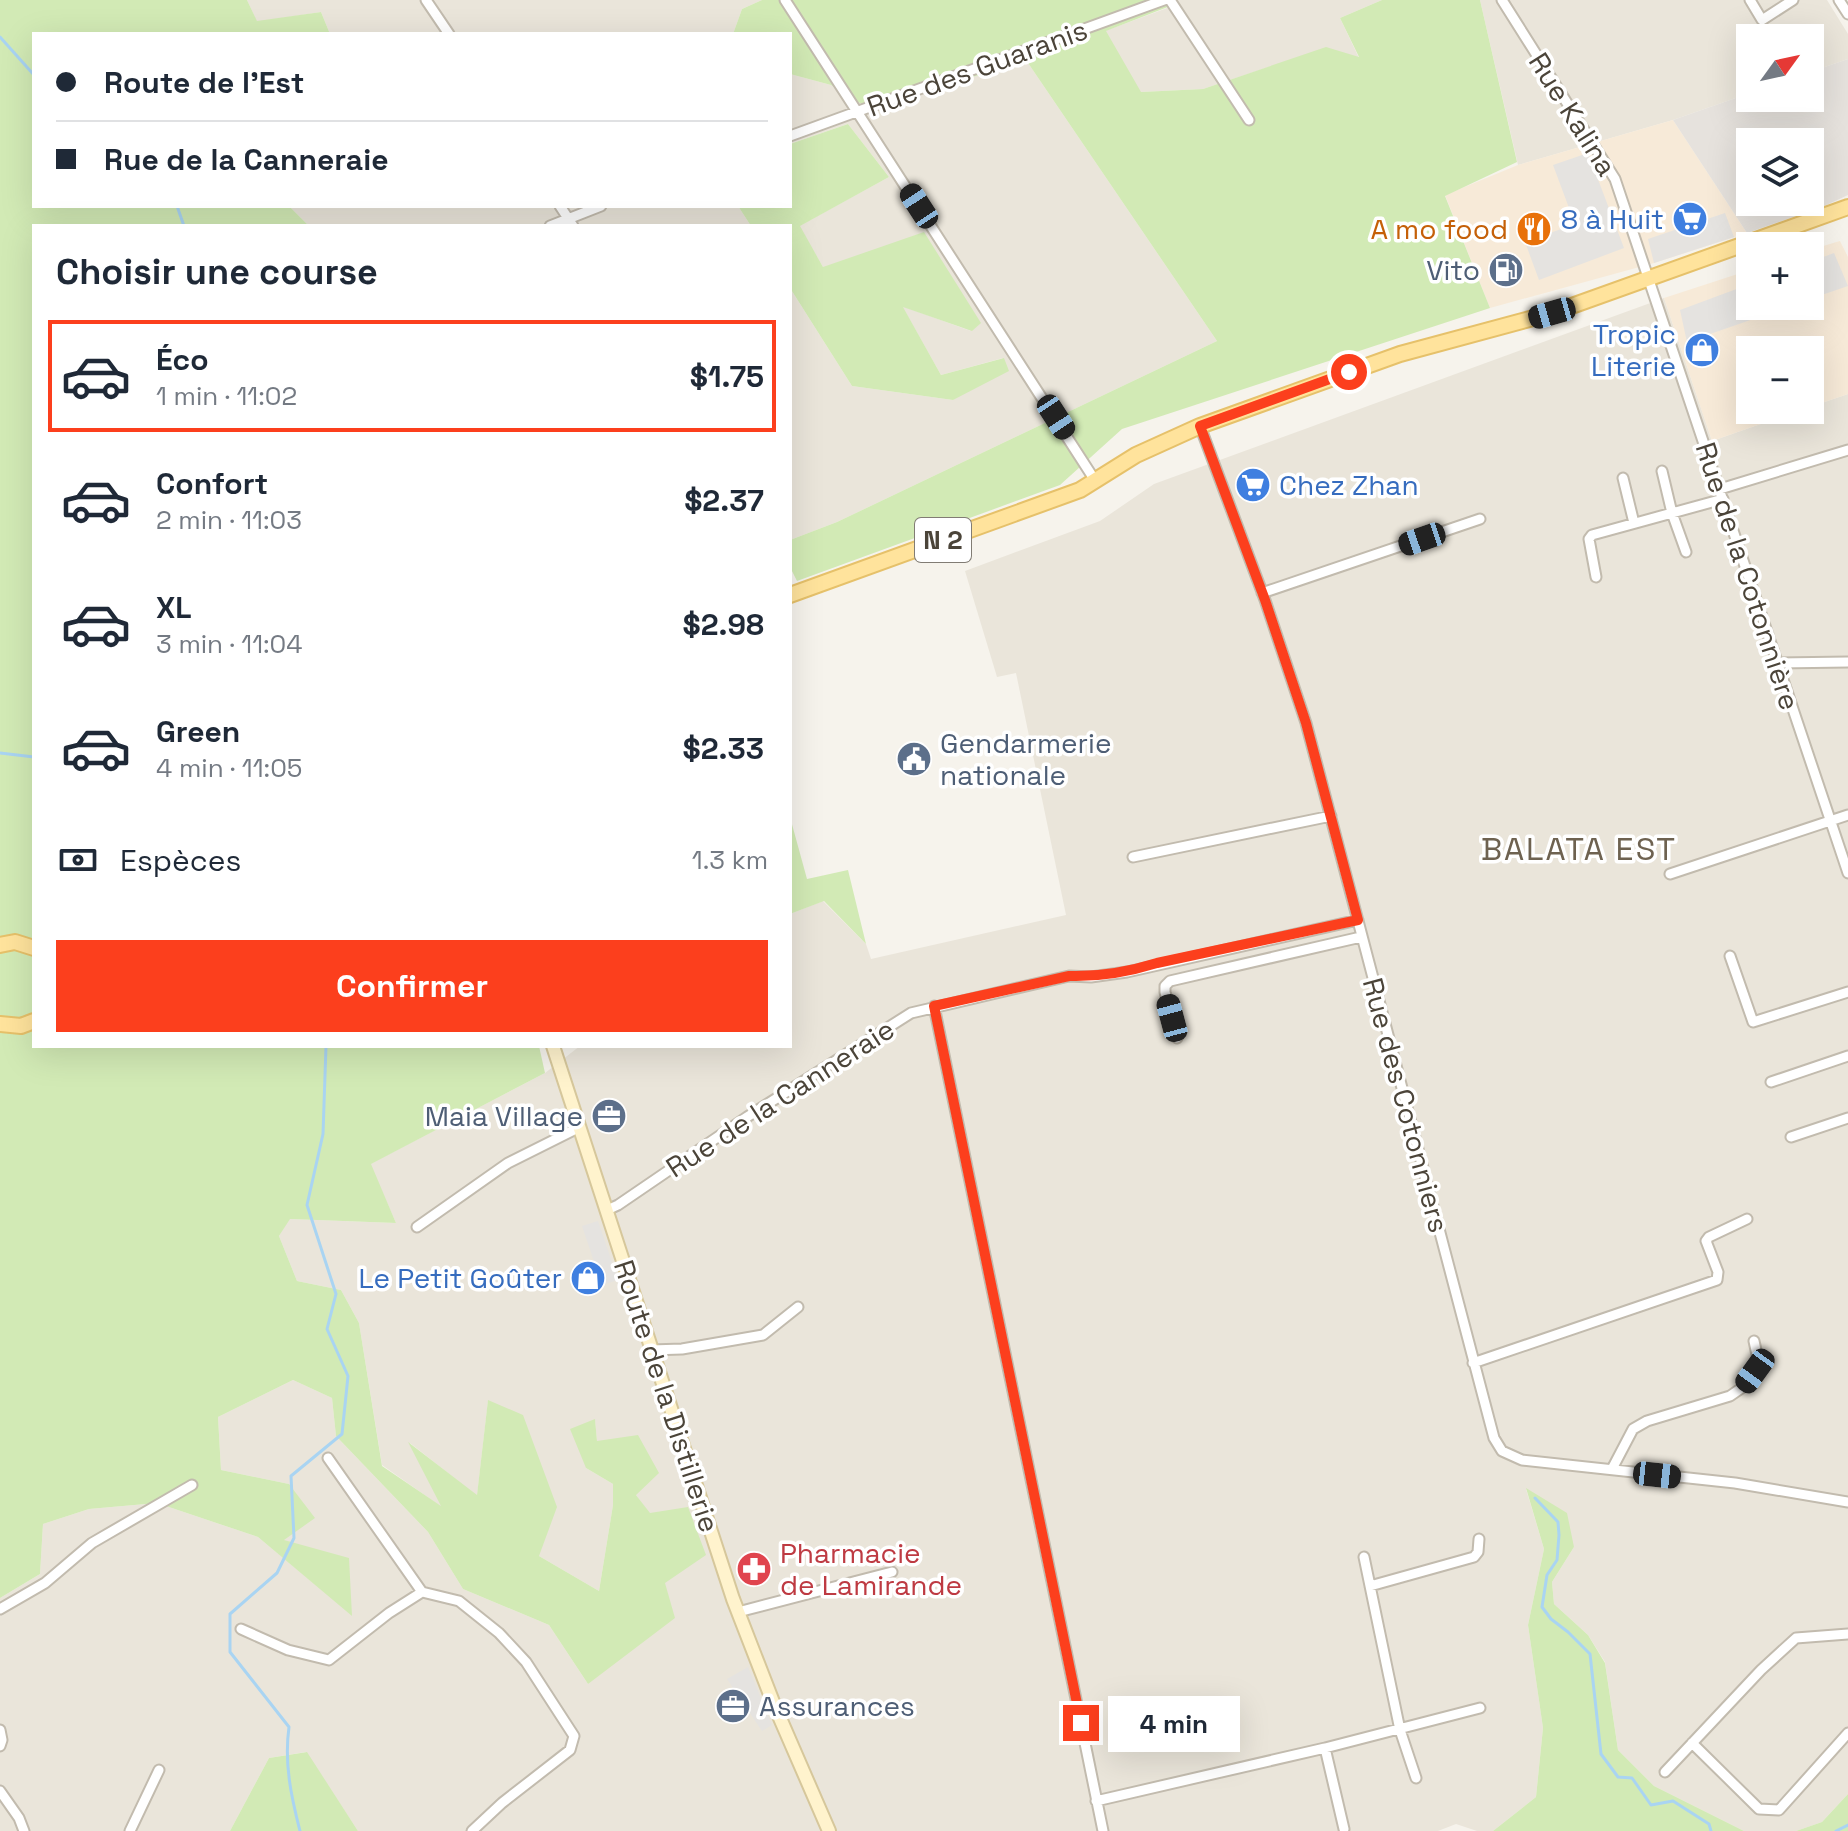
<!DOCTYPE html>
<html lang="fr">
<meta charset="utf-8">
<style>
:root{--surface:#fff;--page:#f2f2f3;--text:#1f2937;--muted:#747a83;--line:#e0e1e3;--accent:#fc3f1d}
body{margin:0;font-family:"Space Grotesk",sans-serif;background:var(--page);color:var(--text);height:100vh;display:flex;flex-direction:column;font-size:30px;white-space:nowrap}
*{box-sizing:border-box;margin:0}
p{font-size:26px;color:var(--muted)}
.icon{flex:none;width:44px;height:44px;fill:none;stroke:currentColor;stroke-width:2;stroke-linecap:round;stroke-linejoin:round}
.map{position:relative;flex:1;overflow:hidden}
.details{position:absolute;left:32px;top:224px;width:760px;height:824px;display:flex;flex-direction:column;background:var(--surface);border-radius:0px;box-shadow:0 8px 32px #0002}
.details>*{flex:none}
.guide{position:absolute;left:32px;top:32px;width:760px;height:176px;border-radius:0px;box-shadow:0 8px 32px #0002;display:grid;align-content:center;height:176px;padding:0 24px;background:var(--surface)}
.needle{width:52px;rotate:57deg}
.tools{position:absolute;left:1736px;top:24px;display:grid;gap:16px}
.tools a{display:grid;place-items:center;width:88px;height:88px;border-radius:0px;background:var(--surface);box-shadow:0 8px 32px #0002;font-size:40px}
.end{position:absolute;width:36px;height:36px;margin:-18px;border:10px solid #fc3f1d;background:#fff;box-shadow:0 0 0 4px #fff}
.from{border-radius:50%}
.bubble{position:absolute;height:56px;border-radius:0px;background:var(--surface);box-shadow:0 8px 32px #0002;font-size:26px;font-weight:600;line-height:56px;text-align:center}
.car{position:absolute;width:24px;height:48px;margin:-24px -12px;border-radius:10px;box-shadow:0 0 6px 2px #0007;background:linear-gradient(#222 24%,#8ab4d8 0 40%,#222 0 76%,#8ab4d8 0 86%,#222 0)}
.guide b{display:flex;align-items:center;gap:28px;height:76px;font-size:30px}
.guide b+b{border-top:2px solid var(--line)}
.guide i{width:20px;height:20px;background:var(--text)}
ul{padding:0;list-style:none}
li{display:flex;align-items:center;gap:24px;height:112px;margin:0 16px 12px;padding:0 8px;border:4px solid transparent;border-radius:0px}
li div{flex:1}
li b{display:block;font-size:30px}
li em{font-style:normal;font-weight:600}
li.on{border-color:var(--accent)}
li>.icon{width:72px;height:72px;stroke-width:1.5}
h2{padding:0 24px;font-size:36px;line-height:96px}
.pay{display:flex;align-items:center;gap:20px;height:88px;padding:0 24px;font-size:30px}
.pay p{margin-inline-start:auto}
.action{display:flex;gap:16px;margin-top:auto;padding:16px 24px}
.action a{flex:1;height:92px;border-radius:0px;background:var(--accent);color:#fff;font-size:32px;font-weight:600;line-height:92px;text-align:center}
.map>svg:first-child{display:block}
.residential{fill:#eae5da}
.commercial{fill:#f7ead8}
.industrial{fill:#e6e2dd;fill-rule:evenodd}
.green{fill:#d2eab5}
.parking{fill:#e5e3e0}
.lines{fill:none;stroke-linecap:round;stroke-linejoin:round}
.stream{stroke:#a9d4f2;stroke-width:3}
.street-casing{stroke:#c2bbae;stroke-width:13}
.secondary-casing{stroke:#d6c79b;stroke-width:16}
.primary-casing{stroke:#e6c16a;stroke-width:18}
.street{stroke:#fff;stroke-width:9}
.secondary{stroke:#fff3cd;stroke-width:12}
.primary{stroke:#ffe39c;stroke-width:14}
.route{stroke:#fc3f1d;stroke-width:10}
.labels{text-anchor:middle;stroke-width:7;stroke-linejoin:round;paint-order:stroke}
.shield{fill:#fff;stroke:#817c74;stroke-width:2}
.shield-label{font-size:26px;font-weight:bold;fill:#4b4439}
.street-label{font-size:28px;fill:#4b4439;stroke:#fff}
.shop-label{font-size:28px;fill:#366cbe;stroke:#fff;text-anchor:end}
.food-label{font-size:28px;fill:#c56008;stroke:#fff;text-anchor:end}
.service-label{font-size:28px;fill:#4e5e75;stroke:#fff;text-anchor:end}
.health-label{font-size:28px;fill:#be3a42;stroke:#fff;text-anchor:start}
.quarter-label{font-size:32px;letter-spacing:2px;fill:#6e6250;stroke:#fff}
</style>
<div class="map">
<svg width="1848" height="1831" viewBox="0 0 1848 1831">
<rect width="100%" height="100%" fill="#f6f3ec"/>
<path class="residential" d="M247,0H762L742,9L733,34H330L321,12L257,22Z
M1176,0H1382L1340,18L1359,58L1326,48L1203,89L1140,92L1105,31L1178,4Z
M1480,0H1827L1848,34V59L1810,72V38H1750V93L1673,120L1518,165Z
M1026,60L1217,341L837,522L790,540V288L852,386L953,400L1003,358L941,375L902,306L971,331L823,267L799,226L889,177L848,124L790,144V74L831,85L871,110Z
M289,206H738L751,226H309Z
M1664,298L1712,441L1801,410H1810V407L1848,394V1794L1822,1822L1796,1831H1744L1654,1786L1618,1750L1605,1662L1588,1635L1554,1604L1552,1582L1574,1547L1526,1489L1544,1549L1528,1625L1543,1728L1536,1797L1493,1831H1477L1456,1824L1438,1831H358L306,1752L269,1758L230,1831H0V1598L40,1574L43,1524L89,1509L157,1503L258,1537L352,1615L283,1539L289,1484L221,1470L218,1417L293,1380L332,1398L336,1436L428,1532L463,1589L549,1625L588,1684L664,1583L649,1513L597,1441L595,1420L586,1468L613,1484V1505L599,1591L539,1556L488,1401L477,1496L410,1443L443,1508L382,1465L359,1323L341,1290L297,1281L279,1236L289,1219L396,1223L370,1164L545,1073L580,1046H790V914L823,901L866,944L871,959L1066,915L1016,673L997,677L965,571L1100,521L1154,484Z"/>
<path class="commercial" d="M1673,120L1747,233L1654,263L1490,308L1445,195L1518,165Z
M1840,241L1848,257V394L1810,407V350H1750V410H1801L1712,441L1664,298L1750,270V306H1810V250Z"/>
<path class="industrial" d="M1848,59V195L1822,207L1747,233L1673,120L1750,93V98H1810V72ZM1750,142H1810V202H1750Z"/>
<path class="green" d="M0,0H247L257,21L321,12L330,34H34V206H289L309,226H34V1046H539L545,1073L371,1164L396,1223L290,1219L279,1236L297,1281L341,1290L359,1323L382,1466L441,1506L408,1442L477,1495L488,1400L523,1415L557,1507L539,1556L599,1591L613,1505V1484L586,1468L570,1429L595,1419L597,1441L638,1435L659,1473L636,1495L650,1513L688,1507L706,1555L665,1583L675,1618L588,1684L549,1625L463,1589L428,1532L336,1436L332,1398L293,1380L218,1417L221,1470L289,1484L315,1518L284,1540L349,1558L352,1616L258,1537L157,1503L89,1509L43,1524L40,1574L0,1598Z
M762,0H1176L1178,3L1106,31L1141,92L1203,89L1326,47L1359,57L1340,18L1382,0H1480L1517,162L1445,196L1490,308L1122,429L1060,485L797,581L790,567V540L837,522L1217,341L1026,60L871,110L831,85L790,74V34H733L742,9Z
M848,124L889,177L800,226L823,267L924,232L981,323L972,331L903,307L941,375L1004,358L1009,371L953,400L852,386L790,288V226H751L738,206H790V144Z
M790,817L807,879L848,870L866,944L824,901L790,914Z
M1526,1488L1567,1513L1574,1547L1552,1582L1554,1604L1588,1635L1605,1663L1618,1750L1654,1786L1744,1831H1493L1536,1797L1543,1728L1528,1625L1544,1549Z
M307,1752L358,1831H230L269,1758Z
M1848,1794V1831H1796L1822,1822Z"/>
<path class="parking" d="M1588,153L1624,248L1539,280L1525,242L1575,224L1553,165Z
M1725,213L1734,237L1654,263L1648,239Z
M1834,253L1848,286L1810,299V262Z
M1750,284V306H1791L1687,342L1680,310Z
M598,1221L618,1280L602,1285L582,1226Z
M748,1667L772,1725L762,1731L727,1679Z"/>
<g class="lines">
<path class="stream" d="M0,37L34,75
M177,206L184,226
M0,753L34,757
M1535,1498L1558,1522L1559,1535L1557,1560L1547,1575L1542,1607L1551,1619L1568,1632L1590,1654L1601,1754L1618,1777L1632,1778L1651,1805L1673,1801L1709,1824L1711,1831
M300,1831C291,1796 284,1763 289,1727L230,1652V1614L277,1573L294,1538L291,1476L342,1434L348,1376L327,1329L336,1294L307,1205L323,1134L326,1046
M1836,1831L1848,1825"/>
<defs>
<path id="street" d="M426,0L449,34
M785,0L1096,482
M1170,0L1249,120
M1502,0L1615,179L1848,873
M1750,0L1762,20L1793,0
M1839,0L1848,14
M790,136L1164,0
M560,206L573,226
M550,226L601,206
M1200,426L1265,600L1306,723L1494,1438L1502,1451L1522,1460L1735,1483L1848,1502
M1662,471L1672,513L1686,552
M1623,478L1634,523
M1720,489L1848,450
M1596,577L1589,539L1592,535L1723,499
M1262,593L1480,519
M1778,663L1848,662
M1133,857L1331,816
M1670,874L1848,815
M1730,956L1753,1022L1848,992
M934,1006L1103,1831
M1177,1038L1165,992V986L1170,981L1361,937
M1771,1082L1848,1056
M1791,1137L1848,1118
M607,1210L618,1205L747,1117L911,1013L1069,976L1091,977L1127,972L1358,920
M417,1227L508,1163L580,1127
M651,1350L682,1349L763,1335L798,1307
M1473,1363L1717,1280L1718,1272L1706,1241L1709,1237L1747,1219
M328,1458L422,1592
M1612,1469L1633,1429L1647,1421L1730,1396L1743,1387L1759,1364L1754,1341
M1364,1557L1400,1730L1416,1778
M1370,1586L1474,1557L1478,1552L1479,1539
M0,1609L45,1583L92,1543L192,1485
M738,1612L892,1572
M241,1629L288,1650L329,1660L389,1613L422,1592L459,1601L499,1633L526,1662L574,1736L570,1750L502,1803L472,1831
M0,1730L2,1740L0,1746
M1692,1743L1759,1809L1779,1810L1848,1733
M1325,1748L1344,1829
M1665,1772L1761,1670L1796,1638L1848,1634
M0,1791L19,1818L24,1831
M1096,1801L1325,1748L1480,1708
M130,1831L159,1770"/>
<path id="secondary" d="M553,1046L733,1599L773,1702L829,1831"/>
<path id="primary" d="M790,595L1080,490L1136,455L1200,426L1400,354L1552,313L1848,207
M0,945L15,942L34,948
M0,1024L21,1026L34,1021"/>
</defs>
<use href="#street" class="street-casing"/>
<use href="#secondary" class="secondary-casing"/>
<use href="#primary" class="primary-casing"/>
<use href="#street" class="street"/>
<use href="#secondary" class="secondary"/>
<use href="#primary" class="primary"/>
</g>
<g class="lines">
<path class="route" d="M1081,1723L934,1006L1069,976C1100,977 1128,972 1157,963L1358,920L1306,723L1265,600L1200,426L1349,372"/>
</g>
<defs>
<symbol id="supermarket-disc" viewBox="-11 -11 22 22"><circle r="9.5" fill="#3f7fe0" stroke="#fff"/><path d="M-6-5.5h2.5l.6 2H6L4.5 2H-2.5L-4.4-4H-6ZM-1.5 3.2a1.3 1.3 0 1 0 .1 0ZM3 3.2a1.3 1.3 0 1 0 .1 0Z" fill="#fff"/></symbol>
<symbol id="restaurant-disc" viewBox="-11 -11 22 22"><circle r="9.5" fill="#e8710a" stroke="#fff"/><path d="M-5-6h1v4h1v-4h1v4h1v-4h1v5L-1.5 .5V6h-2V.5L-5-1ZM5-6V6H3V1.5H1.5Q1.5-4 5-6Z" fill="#fff"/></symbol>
<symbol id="fuel-disc" viewBox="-11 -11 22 22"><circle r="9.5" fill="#5c6f8a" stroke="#fff"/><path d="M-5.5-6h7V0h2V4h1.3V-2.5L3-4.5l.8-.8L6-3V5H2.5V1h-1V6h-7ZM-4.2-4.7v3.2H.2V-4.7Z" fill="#fff"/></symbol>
<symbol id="shop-disc" viewBox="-11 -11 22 22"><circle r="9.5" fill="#3f7fe0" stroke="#fff"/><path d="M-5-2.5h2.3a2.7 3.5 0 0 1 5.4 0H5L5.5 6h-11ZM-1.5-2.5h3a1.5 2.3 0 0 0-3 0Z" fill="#fff"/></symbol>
<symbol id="civic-disc" viewBox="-11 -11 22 22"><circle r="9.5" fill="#5c6f8a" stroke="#fff"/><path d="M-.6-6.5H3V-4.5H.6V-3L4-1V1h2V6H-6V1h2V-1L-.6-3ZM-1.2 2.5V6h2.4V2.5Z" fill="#fff"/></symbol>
<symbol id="office-disc" viewBox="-11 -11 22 22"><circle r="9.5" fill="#5c6f8a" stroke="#fff"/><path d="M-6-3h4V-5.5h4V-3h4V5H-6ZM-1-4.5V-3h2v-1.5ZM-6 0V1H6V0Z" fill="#fff"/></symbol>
<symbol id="pharmacy-disc" viewBox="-11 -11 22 22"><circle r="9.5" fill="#e0444e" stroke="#fff"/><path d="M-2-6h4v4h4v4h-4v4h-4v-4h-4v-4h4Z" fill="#fff"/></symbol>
</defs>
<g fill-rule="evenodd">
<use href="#supermarket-disc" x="1670" y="199" width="40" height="40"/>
<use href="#restaurant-disc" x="1514" y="209" width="40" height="40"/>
<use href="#fuel-disc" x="1486" y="250" width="40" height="40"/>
<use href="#shop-disc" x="1682" y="330" width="40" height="40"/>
<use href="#supermarket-disc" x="1233" y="465" width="40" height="40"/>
<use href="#civic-disc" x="894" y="739" width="40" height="40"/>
<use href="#office-disc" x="589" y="1096" width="40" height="40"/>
<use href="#shop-disc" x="568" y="1258" width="40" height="40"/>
<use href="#pharmacy-disc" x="734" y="1549" width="40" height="40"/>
<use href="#office-disc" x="713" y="1686" width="40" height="40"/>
</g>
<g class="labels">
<rect class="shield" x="915" y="518" width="56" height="44" rx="6"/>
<g class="shield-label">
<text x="943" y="549">N 2</text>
</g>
<g class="street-label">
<text transform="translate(977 68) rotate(-20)" y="10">Rue des Guaranis</text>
<text transform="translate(1573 114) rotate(58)" y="10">Rue Kalina</text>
<text transform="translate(1748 576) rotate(72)" y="10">Rue de la Cotonnière</text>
<text transform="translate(780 1098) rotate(-33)" y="10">Rue de la Canneraie</text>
<text transform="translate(1406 1105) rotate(75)" y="10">Rue des Cotonniers</text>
<text transform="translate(667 1396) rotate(72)" y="10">Route de la Distillerie</text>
</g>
<g class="shop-label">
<text x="1664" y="229">8 à Huit</text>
<text x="1676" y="344">Tropic<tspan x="1676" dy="32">Literie</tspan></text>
<text x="1279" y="495" text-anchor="start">Chez Zhan</text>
<text x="562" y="1288">Le Petit Goûter</text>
</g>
<g class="food-label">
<text x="1508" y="239">A mo food</text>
</g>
<g class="service-label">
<text x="1480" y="280">Vito</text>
<text x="940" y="753" text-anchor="start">Gendarmerie<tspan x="940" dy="32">nationale</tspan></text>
<text x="583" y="1126">Maia Village</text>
<text x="759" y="1716" text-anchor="start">Assurances</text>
</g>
<g class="health-label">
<text x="780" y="1563">Pharmacie<tspan x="780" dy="32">de Lamirande</tspan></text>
</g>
<g class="quarter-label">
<text x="1579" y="860">BALATA EST</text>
</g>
</g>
</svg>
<div class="tools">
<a><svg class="needle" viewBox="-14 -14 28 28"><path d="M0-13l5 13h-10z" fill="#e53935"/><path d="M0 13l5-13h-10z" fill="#747a83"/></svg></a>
<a><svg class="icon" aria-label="layers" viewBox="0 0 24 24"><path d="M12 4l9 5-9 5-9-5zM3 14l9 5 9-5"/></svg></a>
<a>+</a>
<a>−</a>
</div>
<i class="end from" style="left:1349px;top:372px"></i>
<i class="end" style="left:1081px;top:1723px"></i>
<div class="bubble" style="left:1108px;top:1696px;width:132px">4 min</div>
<i class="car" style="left:919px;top:206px;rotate:327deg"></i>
<i class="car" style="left:1552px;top:313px;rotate:254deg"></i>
<i class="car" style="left:1056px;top:417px;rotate:147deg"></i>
<i class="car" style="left:1422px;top:539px;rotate:251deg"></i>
<i class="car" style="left:1172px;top:1018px;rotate:345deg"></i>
<i class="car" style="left:1755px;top:1371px;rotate:216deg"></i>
<i class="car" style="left:1657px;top:1475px;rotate:96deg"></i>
<div class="guide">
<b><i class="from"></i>Route de l'Est</b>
<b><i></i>Rue de la Canneraie</b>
</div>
<section class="details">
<h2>Choisir une course</h2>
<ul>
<li class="on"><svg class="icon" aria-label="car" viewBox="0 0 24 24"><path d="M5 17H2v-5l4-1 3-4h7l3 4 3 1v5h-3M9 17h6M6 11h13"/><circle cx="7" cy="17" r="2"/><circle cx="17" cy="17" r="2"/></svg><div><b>Éco</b><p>1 min · 11:02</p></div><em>$1.75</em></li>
<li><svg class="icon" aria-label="car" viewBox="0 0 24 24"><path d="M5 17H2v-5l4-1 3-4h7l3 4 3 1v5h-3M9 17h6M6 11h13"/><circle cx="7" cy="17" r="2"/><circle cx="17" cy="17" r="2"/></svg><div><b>Confort</b><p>2 min · 11:03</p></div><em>$2.37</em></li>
<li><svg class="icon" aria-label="car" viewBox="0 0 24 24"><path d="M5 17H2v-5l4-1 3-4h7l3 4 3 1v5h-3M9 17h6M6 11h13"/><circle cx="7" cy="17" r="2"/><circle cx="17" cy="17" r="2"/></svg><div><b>XL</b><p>3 min · 11:04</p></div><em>$2.98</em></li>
<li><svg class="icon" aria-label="car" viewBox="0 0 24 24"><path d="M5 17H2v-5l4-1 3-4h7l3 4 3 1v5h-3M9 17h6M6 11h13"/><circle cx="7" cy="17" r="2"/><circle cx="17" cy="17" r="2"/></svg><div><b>Green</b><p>4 min · 11:05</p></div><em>$2.33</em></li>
</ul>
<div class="pay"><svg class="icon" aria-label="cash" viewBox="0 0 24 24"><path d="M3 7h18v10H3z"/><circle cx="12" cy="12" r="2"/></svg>Espèces<p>1.3 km</p></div>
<div class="action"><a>Confirmer</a></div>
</section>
</div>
